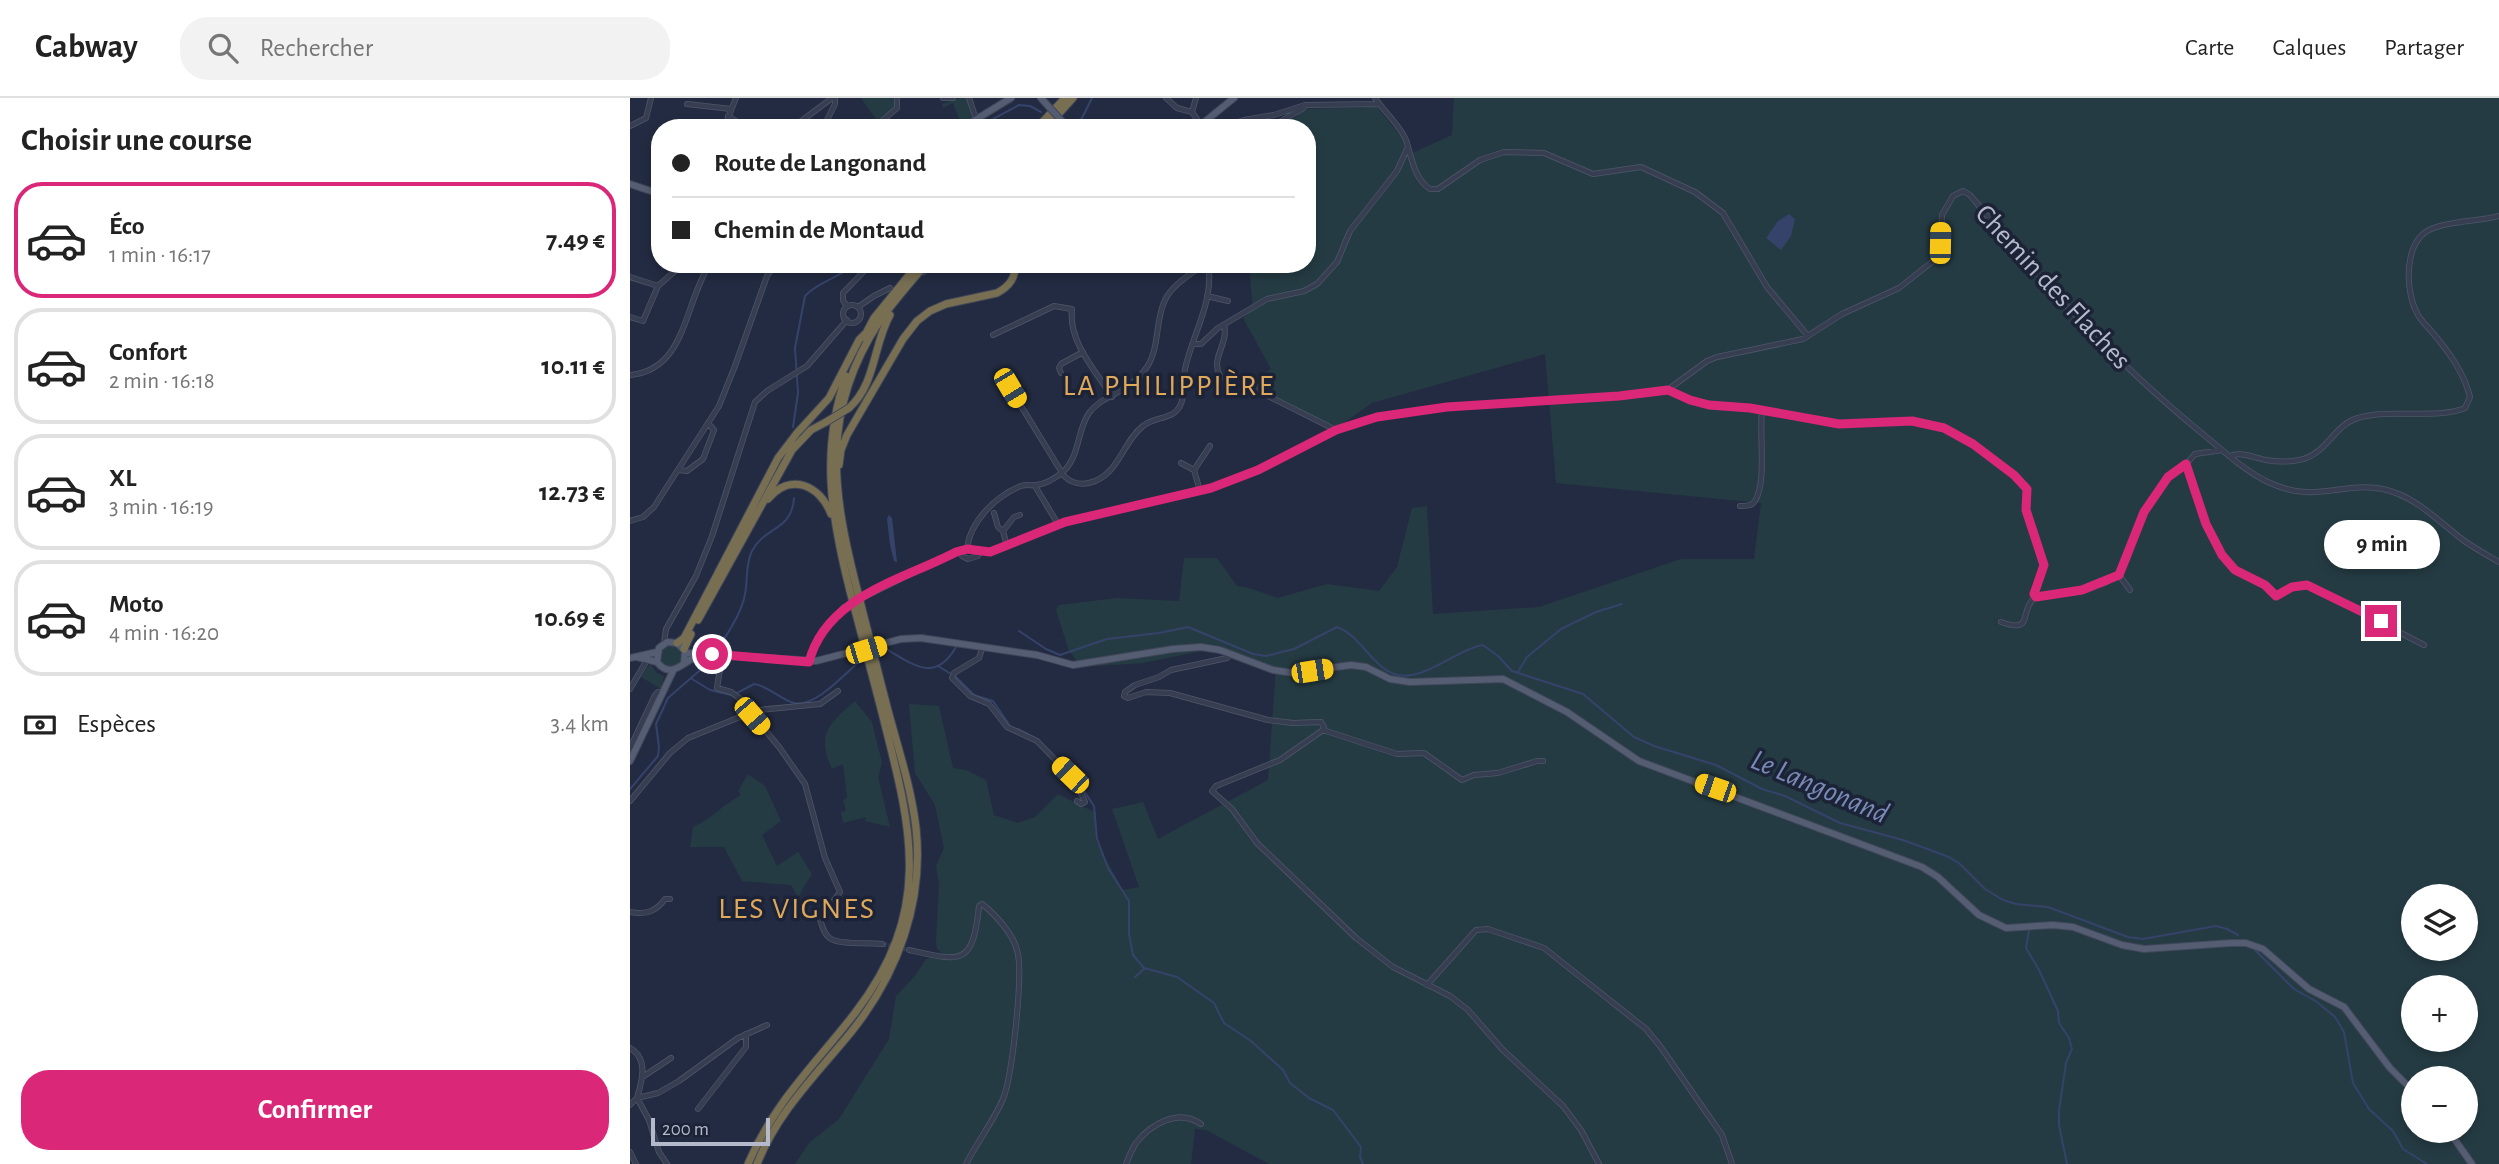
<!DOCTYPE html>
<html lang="fr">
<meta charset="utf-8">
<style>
:root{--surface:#fff;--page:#f2f2f2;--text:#222;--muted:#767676;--line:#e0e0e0;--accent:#db2777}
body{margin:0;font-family:"Alegreya Sans",sans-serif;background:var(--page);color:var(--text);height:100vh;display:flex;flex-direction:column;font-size:26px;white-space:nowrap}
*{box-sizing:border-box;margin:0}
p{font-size:23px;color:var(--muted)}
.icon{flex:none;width:38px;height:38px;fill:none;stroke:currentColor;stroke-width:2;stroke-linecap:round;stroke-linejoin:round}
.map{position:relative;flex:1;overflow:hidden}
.drawer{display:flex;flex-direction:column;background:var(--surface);width:630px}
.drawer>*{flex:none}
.hud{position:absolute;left:21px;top:21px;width:665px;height:154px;border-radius:28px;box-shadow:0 4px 10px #0003;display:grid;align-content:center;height:154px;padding:0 21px;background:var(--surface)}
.controls{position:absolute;left:1771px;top:786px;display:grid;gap:14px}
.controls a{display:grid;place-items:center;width:77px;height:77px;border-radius:50%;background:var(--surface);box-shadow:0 4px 10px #0003;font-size:35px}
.scale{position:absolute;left:21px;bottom:18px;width:119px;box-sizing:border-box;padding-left:7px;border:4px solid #b4bacc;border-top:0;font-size:19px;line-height:24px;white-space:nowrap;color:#b4bacc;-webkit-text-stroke:5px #1c2337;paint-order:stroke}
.end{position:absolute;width:32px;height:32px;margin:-16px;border:9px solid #db2777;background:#fff;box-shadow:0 0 0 4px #fff}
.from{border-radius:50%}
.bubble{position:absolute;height:49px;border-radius:24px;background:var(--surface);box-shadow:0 4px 10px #0003;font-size:23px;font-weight:700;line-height:49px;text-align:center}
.car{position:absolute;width:21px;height:42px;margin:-21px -10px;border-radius:9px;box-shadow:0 0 5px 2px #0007;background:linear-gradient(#f5c518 24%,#345 0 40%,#f5c518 0 76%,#345 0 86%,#f5c518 0)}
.hud b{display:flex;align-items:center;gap:24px;height:66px;font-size:26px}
.hud b+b{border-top:2px solid var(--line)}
.hud i{width:18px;height:18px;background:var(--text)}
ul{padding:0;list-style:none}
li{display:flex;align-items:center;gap:21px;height:116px;margin:0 14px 10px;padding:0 7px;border:4px solid var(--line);border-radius:28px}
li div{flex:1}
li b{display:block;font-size:26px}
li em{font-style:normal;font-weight:700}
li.current{border-color:var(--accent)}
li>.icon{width:63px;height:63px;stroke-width:1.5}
h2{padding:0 21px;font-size:32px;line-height:84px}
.pay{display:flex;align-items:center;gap:18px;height:77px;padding:0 21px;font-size:26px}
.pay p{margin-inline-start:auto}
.button{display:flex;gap:14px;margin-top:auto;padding:14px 21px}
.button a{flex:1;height:80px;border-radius:28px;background:var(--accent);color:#fff;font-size:28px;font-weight:700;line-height:80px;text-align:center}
header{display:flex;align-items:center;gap:42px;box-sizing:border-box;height:98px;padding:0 35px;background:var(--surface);border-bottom:2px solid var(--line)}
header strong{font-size:33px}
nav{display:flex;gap:38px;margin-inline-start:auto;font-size:24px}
.search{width:490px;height:63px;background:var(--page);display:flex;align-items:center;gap:18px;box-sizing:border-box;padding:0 24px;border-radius:28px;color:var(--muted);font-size:26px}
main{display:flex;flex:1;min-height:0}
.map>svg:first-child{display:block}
.green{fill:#253b43;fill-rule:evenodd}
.water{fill:#35436a}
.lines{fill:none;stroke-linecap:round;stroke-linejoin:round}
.stream{stroke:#35436a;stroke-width:2}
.minor-tunnel{stroke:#394057;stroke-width:4.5;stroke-dasharray:4.5 2;stroke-linecap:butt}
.minor-casing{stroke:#4f5669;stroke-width:6}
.major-casing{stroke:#41475b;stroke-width:8}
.highway-casing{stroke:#3f4659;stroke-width:9}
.minor{stroke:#373e52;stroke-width:4.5}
.major{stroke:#555d72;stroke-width:6}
.highway{stroke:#786f53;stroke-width:7}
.major-bridge-casing{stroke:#41475b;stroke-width:8;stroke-linecap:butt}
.highway-bridge-casing{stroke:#3f4659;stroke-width:9;stroke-linecap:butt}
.major-bridge{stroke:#555d72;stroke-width:6}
.highway-bridge{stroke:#786f53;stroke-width:7}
.route{stroke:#db2777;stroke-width:9}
.labels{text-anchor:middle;stroke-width:7;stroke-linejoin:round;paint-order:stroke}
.street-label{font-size:28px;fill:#b4bacc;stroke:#1c2337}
.neighbourhood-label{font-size:30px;letter-spacing:2px;fill:#dfa85b;stroke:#1c2337}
.water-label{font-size:30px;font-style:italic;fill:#798ab6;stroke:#1c2337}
</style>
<header>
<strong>Cabway</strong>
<div class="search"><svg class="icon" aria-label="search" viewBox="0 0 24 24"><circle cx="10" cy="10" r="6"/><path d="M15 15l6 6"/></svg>Rechercher</div>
<nav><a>Carte</a><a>Calques</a><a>Partager</a></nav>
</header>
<main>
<section class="drawer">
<h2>Choisir une course</h2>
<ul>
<li class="current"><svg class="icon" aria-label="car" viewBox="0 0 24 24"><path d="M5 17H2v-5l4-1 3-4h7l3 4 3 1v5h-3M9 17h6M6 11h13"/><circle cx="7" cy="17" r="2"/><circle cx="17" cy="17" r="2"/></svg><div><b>Éco</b><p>1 min · 16:17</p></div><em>7.49 €</em></li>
<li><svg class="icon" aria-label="car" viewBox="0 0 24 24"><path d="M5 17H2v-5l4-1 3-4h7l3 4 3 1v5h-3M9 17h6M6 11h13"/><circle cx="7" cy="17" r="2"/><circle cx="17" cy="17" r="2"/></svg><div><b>Confort</b><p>2 min · 16:18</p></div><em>10.11 €</em></li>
<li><svg class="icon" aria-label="car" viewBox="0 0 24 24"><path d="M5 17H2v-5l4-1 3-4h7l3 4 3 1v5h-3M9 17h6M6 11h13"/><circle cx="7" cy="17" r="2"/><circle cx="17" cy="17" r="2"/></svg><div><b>XL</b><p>3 min · 16:19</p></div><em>12.73 €</em></li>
<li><svg class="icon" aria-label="car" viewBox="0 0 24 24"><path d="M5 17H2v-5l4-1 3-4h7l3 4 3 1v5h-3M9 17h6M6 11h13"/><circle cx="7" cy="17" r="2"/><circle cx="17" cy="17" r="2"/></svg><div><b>Moto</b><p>4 min · 16:20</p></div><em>10.69 €</em></li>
</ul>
<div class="pay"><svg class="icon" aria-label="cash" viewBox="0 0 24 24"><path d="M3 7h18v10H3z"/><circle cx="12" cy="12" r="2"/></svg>Espèces<p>3.4 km</p></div>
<div class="button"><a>Confirmer</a></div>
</section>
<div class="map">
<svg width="1869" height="1066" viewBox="0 0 1869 1066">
<rect width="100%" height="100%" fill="#232b42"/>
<path class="green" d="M231,0H265L266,8L248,24Z
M330,0H337L342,19L331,26L323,5L313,10L312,6Z
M824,0H1869V1066H639L576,1032L565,1031L561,1066H165L179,1045L209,1021L259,941L266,898L284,879L296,861L313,856L307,851L306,843L309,787L306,768L314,750L305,707L285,675L279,606L309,608L323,670L336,672L356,682L364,717L388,725L405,719L428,696L466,715V743L493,792L509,789L482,711L513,704L528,741L638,682L646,569H637L582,551L513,565L452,569L439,553L426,512L429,507L487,500L549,503L554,460H587L607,488L619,490L648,500L697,486L749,493L767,469L782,410L797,408L803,516L909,509L1051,461H1124L1131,405L926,385L915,256L742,305L708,329L638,297L622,282L641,271L613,220L623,211L619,166H677V30H652L676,11L747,9L773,41L778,57L822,37ZM1783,798H1836V850H1783ZM1783,889H1836V942H1783ZM1783,980H1836V1032H1783Z
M30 558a11 11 0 1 1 22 0a11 11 0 1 1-22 0Z
M21,567L27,575L34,578L31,591L11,579L18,568Z
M225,603L242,624L252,665L248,679L260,729L235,723L236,719L213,725L211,714L216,713L213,702L217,700L213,666L202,671C186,636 199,626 225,603Z
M118,676L135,688L151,723L132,737L147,768L168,754L182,776L168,799L161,787L112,783L94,749H60L63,729C81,721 94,706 111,697L108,693Z"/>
<path class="water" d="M1159,116L1165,121L1161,138L1151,152L1136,140L1148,123Z
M259,417L262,420L267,464L264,463L260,447L257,421Z"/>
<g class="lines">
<path class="stream" d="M424,26L428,30
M442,27L452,20L462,0
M346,30L389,7L400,8L411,14
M163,329L168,295L165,250L175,198C189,183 210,180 224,166
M389,533L416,551L430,557L477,541L529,535L558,529L623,556L636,558L664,551L707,529C726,536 737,557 752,569C784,596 821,552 853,547L868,558L882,573L953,596L1004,639L1024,648L1086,667L1132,691L1155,698L1210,725L1273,742L1319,759L1330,766L1355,791L1373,802L1386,806L1418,809L1498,839L1513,841L1586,828L1597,831L1608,837
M258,552C284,567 305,585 326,549
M86,555C96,536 111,518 115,496C118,482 115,467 122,453C135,428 162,433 164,400
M308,568L321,576
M888,574L897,559L931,531L966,514L992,506
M325,578L344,597L363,603L380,628
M62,581L80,592L101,597
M107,595L124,586C139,588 149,601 164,605C187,610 217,572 235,559
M388,631L405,640
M450,687L464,708L467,741L478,770L499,803V836L503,857L514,870L547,879L584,905L594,925L621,943L653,972L660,985L679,1000L703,1012L731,1049L730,1059L733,1066
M0,691L28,658L29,649L26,626L38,600L84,560
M1399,833L1396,850L1409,872L1428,913L1429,925L1439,940L1442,951L1436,965L1429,1013V1027L1437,1066
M1625,852L1664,891L1687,904L1705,919L1714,934L1723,985L1739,1011L1763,1033L1773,1051L1797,1066
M505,879L514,871"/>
<path class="minor-tunnel" d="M286,179L301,172
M252,846L279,852"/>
<defs>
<path id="minor" d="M313,0H323
M339,0L346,21
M536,0L547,10L562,14
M745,0C753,12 771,29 776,42C781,57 784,81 800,91H808L850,62L874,54L914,55L963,76L1011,69L1065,94L1093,115L1137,189L1178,238
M57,6L101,11
M562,14L571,27
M562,14L566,0
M98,18L117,30
M0,28L16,20L21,0
M500,29L501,30
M94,30L106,0
M162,30L202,0
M193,30L205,6V0
M244,30L267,10V0
M590,30L614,22L644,17L675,7L749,6
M639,30L672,11L675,8
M301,172L315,166
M0,179L28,188L53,166
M577,198L598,203
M213 216a9 9 0 1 1 18 0a9 9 0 1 1-18 0Z
M217,209L213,202V195L241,166
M228,209L244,198L260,190
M0,219L13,223L28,188
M594,227C599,246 580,260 590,278L597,281L613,278L638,298L706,332
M363,237L424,208L442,211C438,244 466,273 482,299
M563,246H571L588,230L637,201L674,193L687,186L707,164L720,133L767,73L777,51
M431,275L429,270L431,266L453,254
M0,277C57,272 54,204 80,166
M377,278L380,290L434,378C441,385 449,387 459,385C489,378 492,344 513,328C525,318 543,322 550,308C556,297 553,282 555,271C562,237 585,202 578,166
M1038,292L1060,302L1079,307L1120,310L1209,326L1282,323L1314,330L1344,346L1384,377L1397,391V412L1414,467L1404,496L1406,499L1447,494L1475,485L1489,477L1498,459L1505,434L1519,406L1538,379L1556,366L1565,356L1592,352
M1600,358C1611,353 1625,360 1636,362C1647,364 1658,364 1669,362C1697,357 1703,327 1728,320C1760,310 1806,322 1835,310L1840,299C1834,274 1818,253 1802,234C1797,228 1789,221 1786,213C1775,190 1774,143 1801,131C1822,122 1847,124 1869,118
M551,365L564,372L570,393
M1556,366L1576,426L1592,457L1605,472L1635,487L1646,498L1666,487L1682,489L1794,547
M49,372L57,373L73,361L84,332L78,325
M564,372L580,348
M405,388L428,426
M1110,408C1116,408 1122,408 1125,403C1137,384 1129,336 1132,313
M364,415L368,429L373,433
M0,423L13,419L24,409L89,308L105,268L137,178L146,166
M377,448L373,433L384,419L390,417
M337,451C340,423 366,398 391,388C397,386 401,388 406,387C416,386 427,379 434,373C450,357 447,332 459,315C472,297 498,295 514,273C531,252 524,225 535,202C542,187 561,176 574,166
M329,452L332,458L338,461L348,458L350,454
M1489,477L1500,492
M1371,524C1405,536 1388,514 1405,499
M34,545L36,531L66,478L82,438L125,304L137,293L177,268L217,222
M352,551L349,560L324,575L322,580L340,598L359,606L377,629L407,643L445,682L455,704L451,706L447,703
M600,555L597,560L541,572L529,579L505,587L495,594L494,598L498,600L516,594L540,595L638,622L663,625L691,624L694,629L693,632
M92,558L87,590L101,594L109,600L149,649L175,686L195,760L210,794L190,821C192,828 194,837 201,841C211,847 239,844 252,846
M179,563L193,533L214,509L329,452L337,451L360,454L435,424L581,390L628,372L706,332L747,319L817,309L989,298L1036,293L1077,263L1087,259L1173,241L1212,216L1269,190L1307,160L1310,155L1312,117L1323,98L1333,93L1340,97C1410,183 1488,267 1574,337C1593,353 1615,373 1638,384C1686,407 1710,383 1753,391C1785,398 1807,422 1833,442C1844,450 1857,457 1869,464
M0,591L17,562
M118,613L190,606L208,593
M693,632L650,662L586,688L582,693L602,711L627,745L726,840L763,869L820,898L838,912L873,952L933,1008L951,1032L969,1066
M693,632L767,656L794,655L832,682L844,677L868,675L907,663H913
M0,650L25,597L28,594H32
M0,703L40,655L58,640L120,615
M0,814C15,817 26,814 35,801H40
M279,852C331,864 343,868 349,808L352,806C365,816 383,836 387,852C394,874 382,979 373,1001C363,1024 347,1044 336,1066
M797,887L846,832L858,831L914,850L1016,931L1030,948L1092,1037L1102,1066
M0,950C19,961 12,983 7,1000L19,1022L29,1054L37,1066
M14,978L41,960
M0,1007L7,1000L28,995L49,983L108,940L137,927
M68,1011L116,949V936
M0,1054L6,1066
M496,1066C499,1059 502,1051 506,1045C521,1026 548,1010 571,1026"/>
<path id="major" d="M411,0L419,9
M430,21L439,30
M332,30L381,0
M567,30L604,0
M0,86L30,96
M55,555L186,563L271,541L291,540L407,557L443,567L543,551L571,549L590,552L643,572L663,575L721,567L736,569L760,581L780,584L873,581L937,614L1009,663L1292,769L1308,779L1349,817L1376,830L1423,827L1443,829L1492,847L1514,851L1601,845H1616L1633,851L1679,891L1714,909L1760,970L1783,993
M7,559L27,564
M0,560L27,554
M54,565L55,553L47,545L37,544L29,550L27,564C41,582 53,564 67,558
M0,663L43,573
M1818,1032L1842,1066"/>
<path id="highway" d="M407,30L435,0
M416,30L443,0
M234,239L244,220L288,166
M216,278C190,353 201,418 220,493
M219,310C246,286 243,247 260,217
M209,367L211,352L217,337L273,241L287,223L300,213L316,206L367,195C380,188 385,180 386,166
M138,401C160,374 190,387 201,416
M227,491C202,393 190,314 249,224C263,204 280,185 296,166
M68,522L162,352L181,332L196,324
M47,545L54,540L148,360L167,335L199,300L229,242L236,235
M54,551L61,536
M118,1066C145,1003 184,968 225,915C308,807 279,723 249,603
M127,1066C148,1013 187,976 222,933C268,875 294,804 286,730C281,687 266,644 255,601"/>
</defs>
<use href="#minor" class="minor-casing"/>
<use href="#major" class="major-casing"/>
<use href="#highway" class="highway-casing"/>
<use href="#minor" class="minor"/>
<use href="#major" class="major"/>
<use href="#highway" class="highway"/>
<defs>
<path id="major-bridge" d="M419,9L430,21"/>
<path id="highway-bridge" d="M196,324L219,310
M227,491L255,601
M220,493L249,603"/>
</defs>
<use href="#major-bridge" class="major-bridge-casing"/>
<use href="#highway-bridge" class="highway-bridge-casing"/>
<use href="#major-bridge" class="major-bridge"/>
<use href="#highway-bridge" class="highway-bridge"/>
</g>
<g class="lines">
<path class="route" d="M82,556L179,564C196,498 273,482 326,454L337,451L360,454L435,424L581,390L628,372L706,332L747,319L817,309L989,298L1038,292L1060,302L1079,307L1120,310L1209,326L1282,323L1314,330L1343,346L1384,377L1397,391L1396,412L1414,467L1404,496L1406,499L1452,492L1489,477L1514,414L1538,379L1556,366L1576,426L1592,457L1605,472L1635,487L1646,498L1662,489L1677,487L1751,523"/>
</g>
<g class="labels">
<g class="street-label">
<text transform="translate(1424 188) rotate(47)" y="10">Chemin des Flaches</text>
</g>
<g class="neighbourhood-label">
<text x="539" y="297">LA PHILIPPIÈRE</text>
<text x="167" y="820">LES VIGNES</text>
</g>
<g class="water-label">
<text transform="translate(1190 688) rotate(23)" y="10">Le Langonand</text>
</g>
</g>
</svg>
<div class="controls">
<a><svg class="icon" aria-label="layers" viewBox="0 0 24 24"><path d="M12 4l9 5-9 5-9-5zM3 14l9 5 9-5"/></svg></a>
<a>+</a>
<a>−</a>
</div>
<div class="scale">200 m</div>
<i class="end from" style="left:82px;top:556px"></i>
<i class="end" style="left:1751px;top:523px"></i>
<div class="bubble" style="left:1694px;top:422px;width:116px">9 min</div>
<i class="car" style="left:1310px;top:145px;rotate:1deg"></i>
<i class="car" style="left:380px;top:290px;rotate:149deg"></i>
<i class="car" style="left:236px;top:552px;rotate:73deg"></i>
<i class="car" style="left:682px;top:573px;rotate:81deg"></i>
<i class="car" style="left:122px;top:618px;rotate:139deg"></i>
<i class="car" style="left:440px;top:677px;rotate:314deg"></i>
<i class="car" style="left:1085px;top:690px;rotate:289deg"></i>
<div class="hud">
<b><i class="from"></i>Route de Langonand</b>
<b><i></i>Chemin de Montaud</b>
</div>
</div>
</main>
